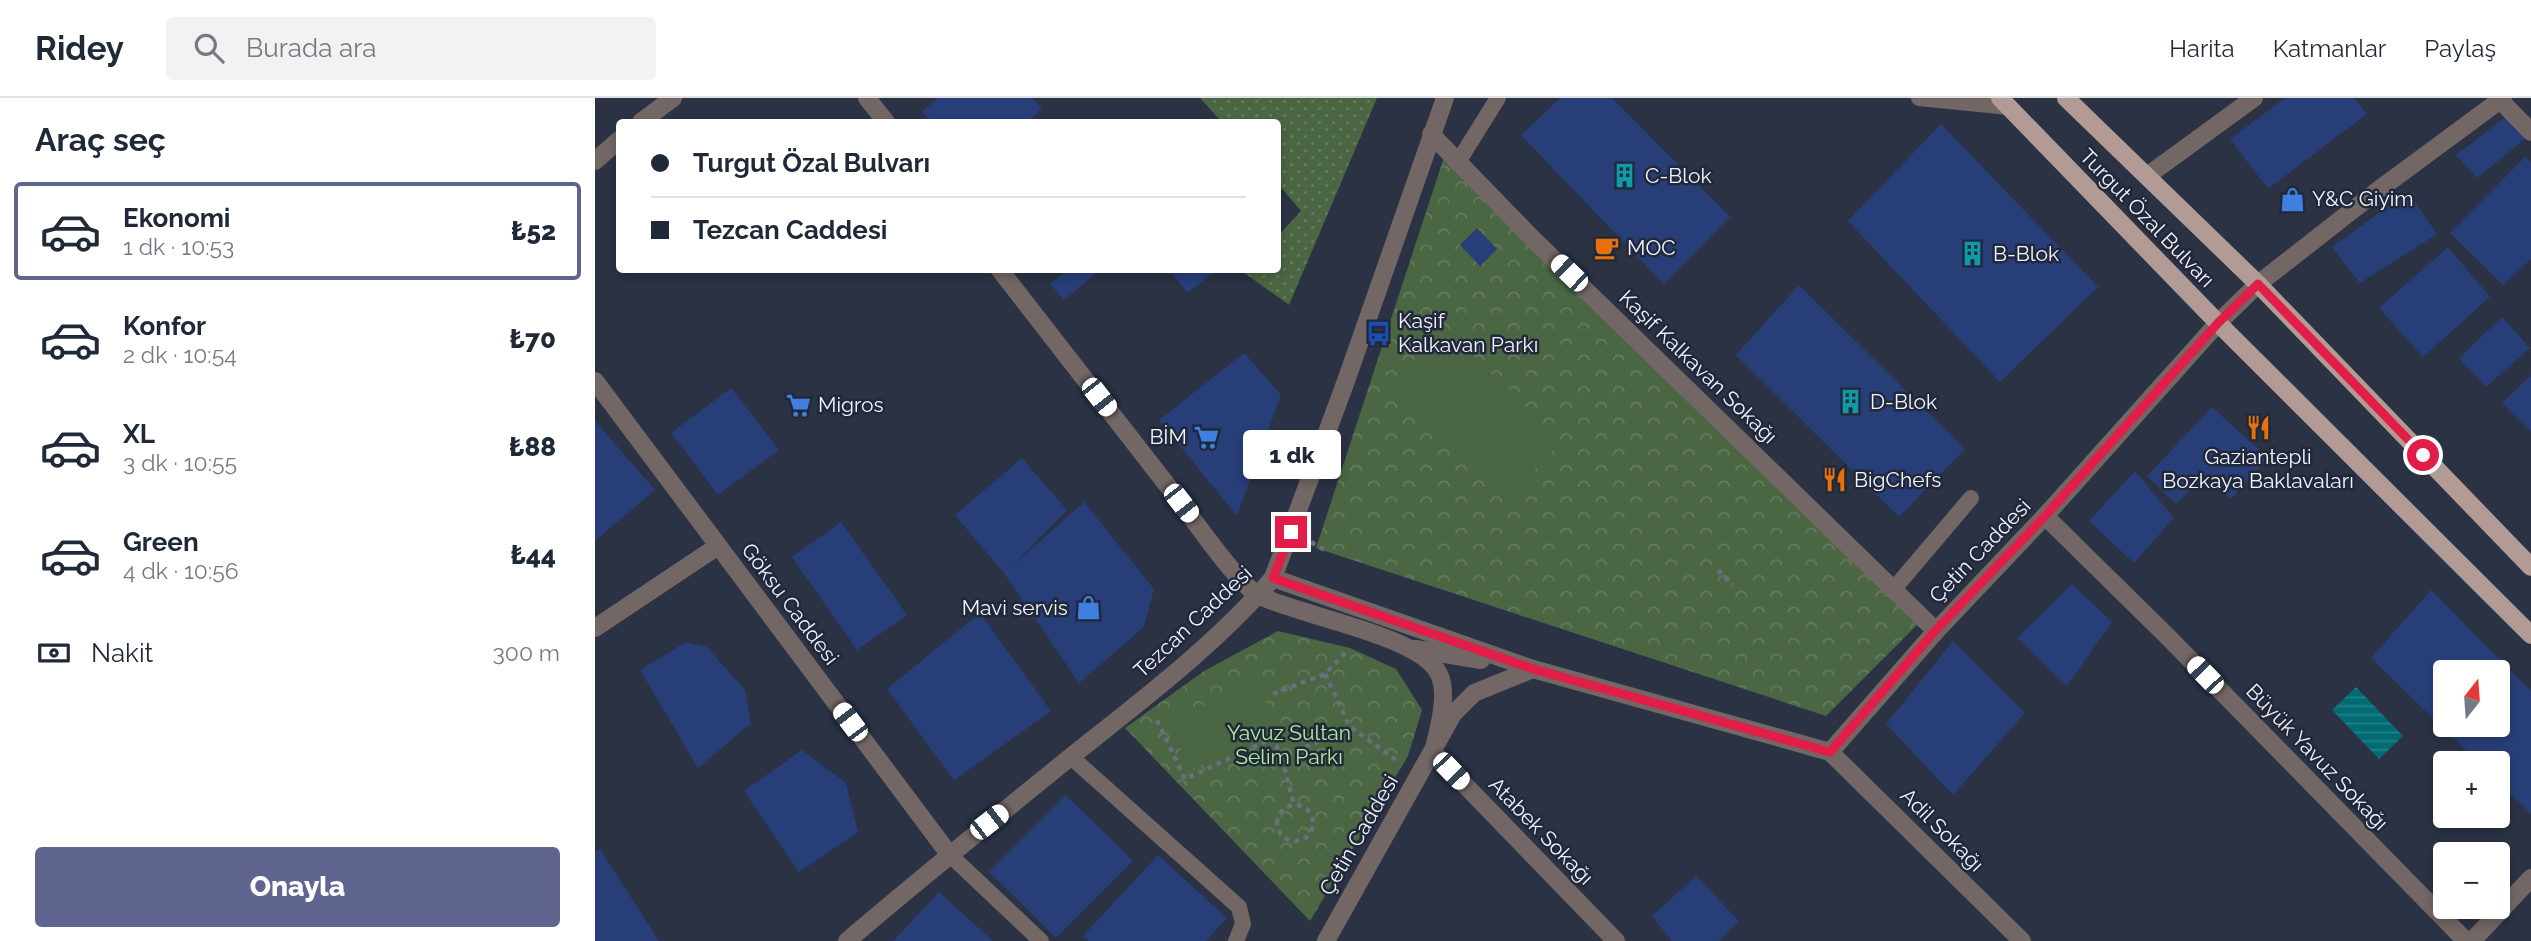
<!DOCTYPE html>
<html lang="tr">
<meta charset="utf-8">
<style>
:root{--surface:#fff;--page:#f2f2f3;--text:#1f2937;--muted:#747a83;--line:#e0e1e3;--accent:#5f658f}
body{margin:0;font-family:Raleway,sans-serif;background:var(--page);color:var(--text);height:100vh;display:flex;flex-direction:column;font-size:26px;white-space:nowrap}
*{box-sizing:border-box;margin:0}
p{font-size:23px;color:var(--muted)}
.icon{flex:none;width:38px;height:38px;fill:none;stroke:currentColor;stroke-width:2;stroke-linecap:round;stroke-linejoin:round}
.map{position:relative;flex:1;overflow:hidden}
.panel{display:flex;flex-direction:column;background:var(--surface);width:595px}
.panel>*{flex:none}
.banner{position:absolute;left:21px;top:21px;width:665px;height:154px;border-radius:7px;box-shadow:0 4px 10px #0003;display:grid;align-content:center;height:154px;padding:0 35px;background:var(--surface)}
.needle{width:46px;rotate:17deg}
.controls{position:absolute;left:1838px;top:562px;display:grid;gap:14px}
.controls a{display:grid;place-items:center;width:77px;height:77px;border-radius:7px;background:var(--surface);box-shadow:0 4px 10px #0003;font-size:35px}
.end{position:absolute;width:32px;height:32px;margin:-16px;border:9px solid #e11d48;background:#fff;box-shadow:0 0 0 4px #fff}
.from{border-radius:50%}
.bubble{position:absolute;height:49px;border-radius:7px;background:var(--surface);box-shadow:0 4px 10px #0003;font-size:23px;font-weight:800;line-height:49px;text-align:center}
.car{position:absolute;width:21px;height:42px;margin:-21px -10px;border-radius:9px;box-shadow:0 0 5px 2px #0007;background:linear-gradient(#fff 24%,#345 0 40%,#fff 0 76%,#345 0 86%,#fff 0)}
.banner b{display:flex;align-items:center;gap:24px;height:66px;font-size:26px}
.banner b+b{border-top:2px solid var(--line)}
.banner i{width:18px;height:18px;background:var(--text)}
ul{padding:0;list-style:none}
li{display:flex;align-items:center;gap:21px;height:98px;margin:0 14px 10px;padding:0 21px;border:4px solid transparent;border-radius:7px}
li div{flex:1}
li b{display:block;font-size:26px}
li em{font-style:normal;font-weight:800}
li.on{border-color:var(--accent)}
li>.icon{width:63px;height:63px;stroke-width:1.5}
h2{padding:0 35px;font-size:32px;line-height:84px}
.pay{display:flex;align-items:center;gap:18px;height:77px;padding:0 35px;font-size:26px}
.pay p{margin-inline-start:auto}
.button{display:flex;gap:14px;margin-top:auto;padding:14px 35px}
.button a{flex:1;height:80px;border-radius:7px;background:var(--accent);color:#fff;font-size:28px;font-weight:800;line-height:80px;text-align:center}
header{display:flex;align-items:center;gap:42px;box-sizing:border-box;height:98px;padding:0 35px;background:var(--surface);border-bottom:2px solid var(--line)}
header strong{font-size:33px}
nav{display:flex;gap:38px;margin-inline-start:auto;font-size:24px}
.search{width:490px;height:63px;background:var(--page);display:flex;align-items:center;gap:18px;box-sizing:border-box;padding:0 24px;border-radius:7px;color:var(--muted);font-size:26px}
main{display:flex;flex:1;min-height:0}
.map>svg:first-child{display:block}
.grass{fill:url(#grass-dots)}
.park{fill:url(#park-crowns)}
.pitch{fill:#4a6643}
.water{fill:url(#water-rules)}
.building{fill:#283e78;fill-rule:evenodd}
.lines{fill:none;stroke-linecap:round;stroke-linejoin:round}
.path{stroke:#686f7e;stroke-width:4.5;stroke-dasharray:5 5;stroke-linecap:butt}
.service{stroke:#726764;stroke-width:16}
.minor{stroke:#726764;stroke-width:18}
.tertiary{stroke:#726764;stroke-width:18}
.primary{stroke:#b19b94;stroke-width:18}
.route{stroke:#e11d48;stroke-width:9}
.labels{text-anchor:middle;stroke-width:5;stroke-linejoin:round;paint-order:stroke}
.poi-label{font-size:21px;fill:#f0f4fe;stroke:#21283a;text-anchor:start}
.street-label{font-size:21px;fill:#f0f4fe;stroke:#21283a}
.park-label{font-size:21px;fill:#acf09a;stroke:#21283a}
</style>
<header>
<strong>Ridey</strong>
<div class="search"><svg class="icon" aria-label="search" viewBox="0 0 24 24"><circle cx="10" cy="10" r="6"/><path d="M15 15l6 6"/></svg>Burada ara</div>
<nav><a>Harita</a><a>Katmanlar</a><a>Paylaş</a></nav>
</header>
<main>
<section class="panel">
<h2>Araç seç</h2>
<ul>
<li class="on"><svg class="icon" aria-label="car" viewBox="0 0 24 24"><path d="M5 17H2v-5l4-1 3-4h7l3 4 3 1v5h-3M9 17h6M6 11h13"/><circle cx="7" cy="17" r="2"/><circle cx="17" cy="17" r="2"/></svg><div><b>Ekonomi</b><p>1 dk · 10:53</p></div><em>₺52</em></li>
<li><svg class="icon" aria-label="car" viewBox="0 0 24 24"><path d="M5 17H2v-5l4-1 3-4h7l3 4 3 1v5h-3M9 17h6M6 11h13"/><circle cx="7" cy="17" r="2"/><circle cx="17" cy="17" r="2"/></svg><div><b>Konfor</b><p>2 dk · 10:54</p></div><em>₺70</em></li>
<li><svg class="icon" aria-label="car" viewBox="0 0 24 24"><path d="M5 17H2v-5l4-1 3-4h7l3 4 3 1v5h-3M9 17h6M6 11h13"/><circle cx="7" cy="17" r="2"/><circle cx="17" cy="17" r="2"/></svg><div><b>XL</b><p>3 dk · 10:55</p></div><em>₺88</em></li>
<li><svg class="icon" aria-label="car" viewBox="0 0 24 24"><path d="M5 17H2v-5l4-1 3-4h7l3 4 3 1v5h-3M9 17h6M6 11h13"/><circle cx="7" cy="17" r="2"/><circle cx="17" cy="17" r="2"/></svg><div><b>Green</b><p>4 dk · 10:56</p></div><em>₺44</em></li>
</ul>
<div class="pay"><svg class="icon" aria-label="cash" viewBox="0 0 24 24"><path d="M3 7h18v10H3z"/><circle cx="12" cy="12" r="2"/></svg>Nakit<p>300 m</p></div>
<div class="button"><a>Onayla</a></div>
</section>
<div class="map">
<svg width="1936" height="843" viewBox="0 0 1936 843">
<defs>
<pattern id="grass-dots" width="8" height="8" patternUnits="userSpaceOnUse" patternTransform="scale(1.75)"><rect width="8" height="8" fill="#4a6643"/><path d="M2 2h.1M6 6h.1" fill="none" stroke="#647c5f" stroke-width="1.8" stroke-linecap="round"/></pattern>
<pattern id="park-crowns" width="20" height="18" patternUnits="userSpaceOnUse" patternTransform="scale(1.75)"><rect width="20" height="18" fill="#4a6643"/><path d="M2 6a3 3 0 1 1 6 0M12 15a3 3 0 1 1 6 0" fill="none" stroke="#647c5f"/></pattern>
<pattern id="water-rules" width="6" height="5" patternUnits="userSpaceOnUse" patternTransform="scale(1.75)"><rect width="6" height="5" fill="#016b74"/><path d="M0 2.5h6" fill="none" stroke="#268189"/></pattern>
</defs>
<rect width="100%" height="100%" fill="#2a3244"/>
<path class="grass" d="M605,0H782L694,207L648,174L650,172H682L683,138L706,113L683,86L682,24H627Z"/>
<path class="park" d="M849,59L1322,527L1231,618L721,450Z
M683,533L755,550L801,571L827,612L813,658L715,823L530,630L609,573Z"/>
<path class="pitch" d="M849,230L966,342L913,400L799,288Z
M662,584L683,633L595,672L573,623Z"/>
<path class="water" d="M1761,589L1808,638L1784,661L1737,612Z"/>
<path class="building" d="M343,0H438L447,11L432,24H337L327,14Z
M965,0H1017L1135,119L1069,186L926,37Z
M1690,0H1759L1772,16L1673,91L1635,41Z
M1912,18L1930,41L1882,80L1861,57Z
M1346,26L1503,189L1405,284L1253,123Z
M1930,59L1936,65V161L1908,187L1855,135Z
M1813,94L1842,136L1765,185L1737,149Z
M882,130L902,151L885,168L865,147Z
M1853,149L1895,199L1828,259L1784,210Z
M473,172H505L469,202L455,186Z
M574,172H622L593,195Z
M1204,187L1370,351L1304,419L1141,257Z
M1907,219L1935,250L1891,289L1864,260Z
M649,255L686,297L642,418L564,322Z
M1936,277V334L1907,305Z
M136,290L184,352L123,397L76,335Z
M1617,309L1673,360L1636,401L1610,377L1581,406L1552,378Z
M0,323L60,392L0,443Z
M427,360L472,412L416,469L489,404L559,491L549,529L484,585L409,475L360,417Z
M1540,373L1579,420L1539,465L1494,423Z
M246,424L312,517L262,552L197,459Z
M1477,486L1517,524L1472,588L1422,540Z
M1836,492L1936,593V716L1902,683V665H1884L1776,560ZM1850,574H1902V626H1850Z
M385,515L456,613L359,682L292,591Z
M1358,543L1430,615L1358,697L1291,626Z
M91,544L112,549L150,592L156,625L103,670L45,572Z
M207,652L251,685L263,734L204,774L149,693Z
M471,697L538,763L461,840L394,774Z
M5,751L64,843H0V754Z
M563,757L632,820L611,843H494L488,838Z
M1101,778L1144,823L1124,843H1077L1057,818Z
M344,794L398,843H298Z"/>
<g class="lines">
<path class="path" d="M716,444L733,454
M1123,472L1138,487
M730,576L755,629L804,664
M678,596L730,576L752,553
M562,622L590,681L678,640L687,660L755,629
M687,660L699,707
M682 725a18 18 0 1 1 36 0a18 18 0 1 1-36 0Z"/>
<path class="service" d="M1324,0L1414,9
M863,64L903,0
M1298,492L1376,400
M476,659L644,809L648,826L641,843
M354,756L446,843"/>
<path class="minor" d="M272,0L291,24
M1903,0L1936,34
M46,24L78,0
M836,36L936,139L1341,533
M0,63L24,42
M1552,78L1659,0
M405,172L586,405
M0,283L354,756
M1450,418L1573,539L1871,843
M0,530L123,448
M838,654L1021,843
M1235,654L1427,843
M1877,843L1936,780"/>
<path class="tertiary" d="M586,405C601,425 645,489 665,498C705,518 825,537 844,576C854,596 843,633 838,654
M678,480L938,571L1235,654L1341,533L1450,418L1623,225L1663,186L1782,93L1908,0
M820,551L886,562
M252,843C328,778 405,716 483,653C551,599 621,546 678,480L751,283L850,0
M731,843L858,616L879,595L938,571"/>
<path class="primary" d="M1405,0L1623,225L1936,537
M1471,0L1663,186L1936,469"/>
</g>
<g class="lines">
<path class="route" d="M696,434L678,480L938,571L1235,654L1340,533L1450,418L1623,225L1663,186L1828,357"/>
</g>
<defs>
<symbol id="building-bare" viewBox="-9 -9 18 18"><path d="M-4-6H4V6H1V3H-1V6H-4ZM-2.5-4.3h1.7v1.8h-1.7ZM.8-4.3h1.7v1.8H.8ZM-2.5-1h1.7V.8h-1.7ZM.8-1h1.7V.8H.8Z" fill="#0f9aa8" stroke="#21283a" stroke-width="2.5" paint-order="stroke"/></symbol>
<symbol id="shop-bare" viewBox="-9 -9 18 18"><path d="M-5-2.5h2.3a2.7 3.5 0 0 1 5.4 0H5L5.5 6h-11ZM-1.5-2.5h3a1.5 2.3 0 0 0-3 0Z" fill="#3f7fe0" stroke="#21283a" stroke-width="2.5" paint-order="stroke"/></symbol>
<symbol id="cafe-bare" viewBox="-9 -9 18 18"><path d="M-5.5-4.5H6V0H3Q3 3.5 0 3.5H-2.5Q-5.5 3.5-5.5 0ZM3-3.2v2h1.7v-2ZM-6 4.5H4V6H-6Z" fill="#e8710a" stroke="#21283a" stroke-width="2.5" paint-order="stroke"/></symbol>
<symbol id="bus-bare" viewBox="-9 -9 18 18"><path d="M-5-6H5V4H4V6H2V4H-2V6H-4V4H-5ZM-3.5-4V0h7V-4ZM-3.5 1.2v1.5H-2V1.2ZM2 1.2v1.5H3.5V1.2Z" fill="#1a4fb4" stroke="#21283a" stroke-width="2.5" paint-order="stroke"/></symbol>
<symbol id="supermarket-bare" viewBox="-9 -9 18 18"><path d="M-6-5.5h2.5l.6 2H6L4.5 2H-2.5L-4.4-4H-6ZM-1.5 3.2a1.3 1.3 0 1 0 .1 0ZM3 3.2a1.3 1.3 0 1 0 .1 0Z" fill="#3f7fe0" stroke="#21283a" stroke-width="2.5" paint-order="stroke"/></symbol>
<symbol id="restaurant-bare" viewBox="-9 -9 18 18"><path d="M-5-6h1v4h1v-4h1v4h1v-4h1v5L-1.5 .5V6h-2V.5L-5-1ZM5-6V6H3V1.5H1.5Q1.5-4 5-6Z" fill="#e8710a" stroke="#21283a" stroke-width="2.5" paint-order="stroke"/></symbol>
</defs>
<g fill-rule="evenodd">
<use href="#building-bare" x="1012" y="60" width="35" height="35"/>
<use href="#shop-bare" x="1680" y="84" width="35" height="35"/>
<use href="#cafe-bare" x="994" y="132" width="35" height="35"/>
<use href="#building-bare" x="1360" y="138" width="35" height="35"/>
<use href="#bus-bare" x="766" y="218" width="35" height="35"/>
<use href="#building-bare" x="1238" y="286" width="35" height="35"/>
<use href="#supermarket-bare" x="186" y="290" width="35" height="35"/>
<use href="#restaurant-bare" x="1646" y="312" width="35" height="35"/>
<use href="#supermarket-bare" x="594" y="322" width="35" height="35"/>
<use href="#restaurant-bare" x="1222" y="364" width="35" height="35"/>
<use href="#shop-bare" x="476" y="492" width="35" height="35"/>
</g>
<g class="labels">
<g class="poi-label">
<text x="1050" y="85">C-Blok</text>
<text x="1717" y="108">Y&amp;C Giyim</text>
<text x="1032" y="157">MOC</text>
<text x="1398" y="163">B-Blok</text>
<text x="803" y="230">Kaşif<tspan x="803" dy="24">Kalkavan Parkı</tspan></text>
<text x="1275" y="311">D-Blok</text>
<text x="223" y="314">Migros</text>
<text x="592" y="346" text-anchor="end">BİM</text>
<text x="1663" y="366" text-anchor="middle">Gaziantepli<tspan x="1663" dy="24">Bozkaya Baklavaları</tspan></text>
<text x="1259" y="389">BigChefs</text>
<text x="473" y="517" text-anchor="end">Mavi servis</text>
</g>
<g class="street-label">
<text transform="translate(1552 120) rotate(46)" y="7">Turgut Özal Bulvarı</text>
<text transform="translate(1103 269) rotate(44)" y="7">Kaşif Kalkavan Sokağı</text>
<text transform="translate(1385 453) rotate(-46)" y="7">Çetin Caddesi</text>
<text transform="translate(195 506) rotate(53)" y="7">Göksu Caddesi</text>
<text transform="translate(598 524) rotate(-43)" y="7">Tezcan Caddesi</text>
<text transform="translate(1722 659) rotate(46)" y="7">Büyük Yavuz Sokağı</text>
<text transform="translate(1347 732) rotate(45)" y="7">Adil Sokağı</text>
<text transform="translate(946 733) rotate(46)" y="7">Atabek Sokağı</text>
<text transform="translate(764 737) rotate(-60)" y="7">Çetin Caddesi</text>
</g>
<g class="park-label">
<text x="694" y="642">Yavuz Sultan<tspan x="694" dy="24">Selim Parkı</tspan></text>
</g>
</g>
</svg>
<div class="controls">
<a><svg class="needle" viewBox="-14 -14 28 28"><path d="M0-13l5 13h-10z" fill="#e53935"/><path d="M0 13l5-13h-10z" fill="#747a83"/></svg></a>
<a>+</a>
<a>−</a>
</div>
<i class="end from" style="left:1828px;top:357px"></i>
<i class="end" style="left:696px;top:434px"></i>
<div class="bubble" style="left:648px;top:332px;width:98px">1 dk</div>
<i class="car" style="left:974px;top:175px;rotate:314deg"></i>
<i class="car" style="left:504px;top:299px;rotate:142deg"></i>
<i class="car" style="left:586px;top:405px;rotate:142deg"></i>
<i class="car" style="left:1610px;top:577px;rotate:316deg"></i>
<i class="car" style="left:255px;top:624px;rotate:323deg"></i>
<i class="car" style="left:856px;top:673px;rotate:136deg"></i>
<i class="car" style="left:394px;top:724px;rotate:52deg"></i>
<div class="banner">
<b><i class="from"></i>Turgut Özal Bulvarı</b>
<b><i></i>Tezcan Caddesi</b>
</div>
</div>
</main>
